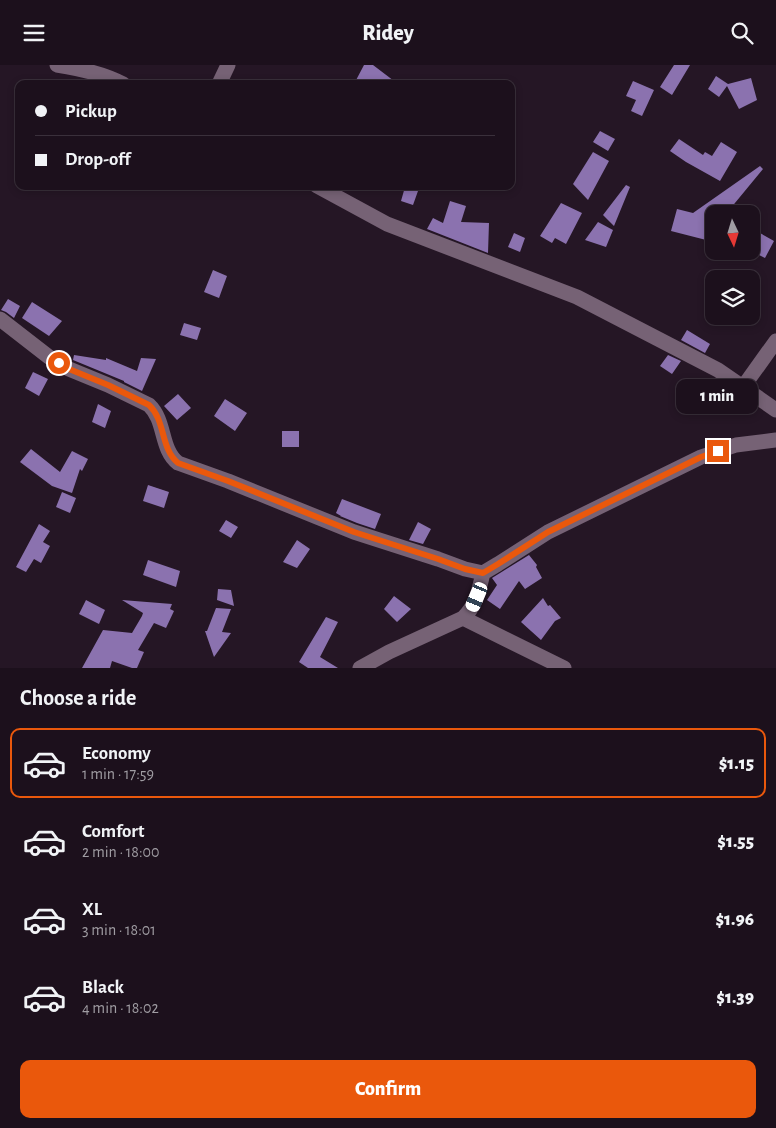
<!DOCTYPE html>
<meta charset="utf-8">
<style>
:root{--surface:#1c101c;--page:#251925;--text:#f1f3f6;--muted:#a09da3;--line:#3a303b;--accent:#ea580c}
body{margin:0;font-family:"Alegreya Sans",sans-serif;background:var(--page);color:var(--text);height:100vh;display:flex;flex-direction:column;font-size:19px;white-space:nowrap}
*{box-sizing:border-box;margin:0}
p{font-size:16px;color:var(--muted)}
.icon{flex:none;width:28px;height:28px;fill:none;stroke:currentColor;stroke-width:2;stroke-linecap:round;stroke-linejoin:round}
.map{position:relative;height:603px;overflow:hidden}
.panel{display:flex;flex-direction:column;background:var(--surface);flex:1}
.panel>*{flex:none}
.banner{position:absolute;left:15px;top:15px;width:500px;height:110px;border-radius:10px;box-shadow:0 2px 8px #0003,0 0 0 1px var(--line);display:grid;align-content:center;height:110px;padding:0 20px;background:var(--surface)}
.needle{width:32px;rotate:176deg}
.controls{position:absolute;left:705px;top:140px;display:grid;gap:10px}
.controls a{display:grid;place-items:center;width:55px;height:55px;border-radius:10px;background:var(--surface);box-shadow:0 2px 8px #0003,0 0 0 1px var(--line);font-size:25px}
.end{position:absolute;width:22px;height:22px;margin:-11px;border:6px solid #ea580c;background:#fff;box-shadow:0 0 0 2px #fff}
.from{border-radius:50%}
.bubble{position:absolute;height:35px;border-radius:10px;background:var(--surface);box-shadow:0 2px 8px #0003,0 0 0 1px var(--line);font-size:16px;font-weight:800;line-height:35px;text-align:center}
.car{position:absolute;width:15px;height:30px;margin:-15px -8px;border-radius:6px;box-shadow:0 0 4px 1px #0007;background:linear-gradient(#fff 24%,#345 0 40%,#fff 0 76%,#345 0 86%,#fff 0)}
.banner b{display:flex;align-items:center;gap:18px;height:48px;font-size:19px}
.banner b+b{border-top:1px solid var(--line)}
.banner i{width:12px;height:12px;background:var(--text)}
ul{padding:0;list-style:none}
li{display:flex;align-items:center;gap:15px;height:70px;margin:0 10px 8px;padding:0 10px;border:2px solid transparent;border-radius:10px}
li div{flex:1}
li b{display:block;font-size:19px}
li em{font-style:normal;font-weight:800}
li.selected{border-color:var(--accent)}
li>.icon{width:45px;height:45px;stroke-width:1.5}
h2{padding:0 20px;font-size:22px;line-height:60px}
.primary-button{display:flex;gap:10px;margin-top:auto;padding:10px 20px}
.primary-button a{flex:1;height:58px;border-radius:10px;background:var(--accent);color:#fff;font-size:20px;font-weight:800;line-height:58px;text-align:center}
header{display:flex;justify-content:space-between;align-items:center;height:65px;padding:0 20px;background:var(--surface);font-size:22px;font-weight:800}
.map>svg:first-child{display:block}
.building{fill:#8b72af}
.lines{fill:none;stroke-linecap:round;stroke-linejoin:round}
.street{stroke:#766275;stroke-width:15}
.route{stroke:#ea580c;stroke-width:6}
</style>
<header><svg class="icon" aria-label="menu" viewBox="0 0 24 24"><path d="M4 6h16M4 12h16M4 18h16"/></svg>Ridey<svg class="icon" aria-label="search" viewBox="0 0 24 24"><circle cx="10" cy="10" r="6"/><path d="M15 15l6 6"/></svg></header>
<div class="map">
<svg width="776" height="603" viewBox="0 0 776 603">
<rect width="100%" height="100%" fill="#251625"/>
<path class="building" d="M364,0H373L398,19H354Z
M674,0H690L672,30L660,22Z
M716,11L728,19L751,13L757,35L739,44L727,21L719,32L708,24Z
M633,16L654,25L642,51L631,46L636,35L626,31Z
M600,66L615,74L608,86L593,77Z
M679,74L703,90L705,87L712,91L721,77L737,87L720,116L686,97L670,86Z
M593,87L609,96L588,135L573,119Z
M760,101L763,104L730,144L728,142L720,149H714V177L671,166L677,144L693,148Z
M626,120L630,122L614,161L603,150Z
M405,122L418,126L413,140L401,136Z
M450,136L466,141L461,157L489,158L488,188L427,164L433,153L443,158Z
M561,138L582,148L566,179L555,173L552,178L540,171Z
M598,157L613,165L606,182L585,175Z
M751,163L774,176L765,193L751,186Z
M514,168L525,173L520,187L508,182Z
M213,205L227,211L219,233L204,227Z
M8,234L20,241L14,253L6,247L1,245Z
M32,237L62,256L49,271L22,253Z
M184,258L201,263L197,275L180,270Z
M687,265L710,279L705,288L681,275Z
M74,290L106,295V293L137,306L141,293L156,294L142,326L124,317V316L73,295Z
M668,290L681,296L672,309L660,301Z
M33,307L48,314L39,331L25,323Z
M178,329L191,343L177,355L164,341Z
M225,334L247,348L235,366L214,351Z
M98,339L111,346L105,363L92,357Z
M282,366H299V382H282Z
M31,384L60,407L72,386L88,394L82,406L80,404L72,428L52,421L20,397Z
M148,420L169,427L164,443L143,436Z
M62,427L76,433L70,448L56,442Z
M342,434L381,449L375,464L357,458L340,451H341L336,448Z
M226,455L238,462L231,473L219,466Z
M418,457L431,464L423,479L409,475Z
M39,459L50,466L43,477L50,481L41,498L34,494L26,507L16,502Z
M297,475L310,484L297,503L283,497Z
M529,490L537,500L536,502L542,513L525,524L519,516L500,544L487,535L497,520L492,513Z
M148,495L180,506L176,522L143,510Z
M218,524L231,525L234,541L217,535Z
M394,531L411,544L397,557L384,544Z
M543,533L548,541L550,540L561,553L555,556L541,575L521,557Z
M86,535L105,545L99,559L79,549Z
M122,535L172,539L170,544L174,546L166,563L154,558L138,585L144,587L137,603H132L112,596L110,603H82L103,565L132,568L142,551L143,548Z
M216,543L231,544L222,567L231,568L214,592L205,566H207Z
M326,552L338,557L320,592L338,603H308L299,597Z"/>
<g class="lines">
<path class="street" d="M57,0C80,4 102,8 123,19
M219,19L228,0
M317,121L387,159L577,232L718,305L776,345
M0,254L49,292L69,304L108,320L149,340C166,356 160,384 178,398L228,416L354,467L438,494L465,504L483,508
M743,322L776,276
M463,553L564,603
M360,603L389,587L463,553C476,541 479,525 483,508L498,499L548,467L701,392L736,380L776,375"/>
</g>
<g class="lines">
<path class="route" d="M59,298L69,304L108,320L149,340C166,356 160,383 178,398L228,416L354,467L438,494L465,504L483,508L498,499L548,467L701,392L718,386"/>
</g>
</svg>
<div class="controls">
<a><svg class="needle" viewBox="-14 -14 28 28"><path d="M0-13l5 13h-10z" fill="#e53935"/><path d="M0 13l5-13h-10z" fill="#a09da3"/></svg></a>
<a><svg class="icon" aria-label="layers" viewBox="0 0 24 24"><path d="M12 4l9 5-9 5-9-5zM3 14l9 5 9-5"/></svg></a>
</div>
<i class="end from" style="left:59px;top:298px"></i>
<i class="end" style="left:718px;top:386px"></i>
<div class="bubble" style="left:676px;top:314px;width:82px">1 min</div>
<i class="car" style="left:477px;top:532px;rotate:203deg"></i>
<div class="banner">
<b><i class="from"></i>Pickup</b>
<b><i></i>Drop-off</b>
</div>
</div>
<section class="panel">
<h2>Choose a ride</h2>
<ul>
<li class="selected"><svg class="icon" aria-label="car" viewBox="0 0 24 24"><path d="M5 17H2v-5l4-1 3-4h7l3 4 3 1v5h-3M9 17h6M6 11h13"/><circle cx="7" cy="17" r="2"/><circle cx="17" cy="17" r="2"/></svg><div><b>Economy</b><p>1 min · 17:59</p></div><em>$1.15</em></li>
<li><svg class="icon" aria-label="car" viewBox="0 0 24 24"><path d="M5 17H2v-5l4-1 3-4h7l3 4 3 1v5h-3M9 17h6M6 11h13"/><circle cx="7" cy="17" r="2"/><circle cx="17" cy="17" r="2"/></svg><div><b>Comfort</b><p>2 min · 18:00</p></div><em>$1.55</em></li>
<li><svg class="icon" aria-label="car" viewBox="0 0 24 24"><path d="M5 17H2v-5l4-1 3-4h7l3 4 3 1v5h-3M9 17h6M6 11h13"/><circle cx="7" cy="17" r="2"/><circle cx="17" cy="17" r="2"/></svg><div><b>XL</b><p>3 min · 18:01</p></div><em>$1.96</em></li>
<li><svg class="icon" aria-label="car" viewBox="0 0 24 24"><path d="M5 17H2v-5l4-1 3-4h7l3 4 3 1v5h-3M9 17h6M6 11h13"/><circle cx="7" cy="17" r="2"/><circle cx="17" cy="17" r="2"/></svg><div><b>Black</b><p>4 min · 18:02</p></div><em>$1.39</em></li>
</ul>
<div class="primary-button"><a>Confirm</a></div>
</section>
